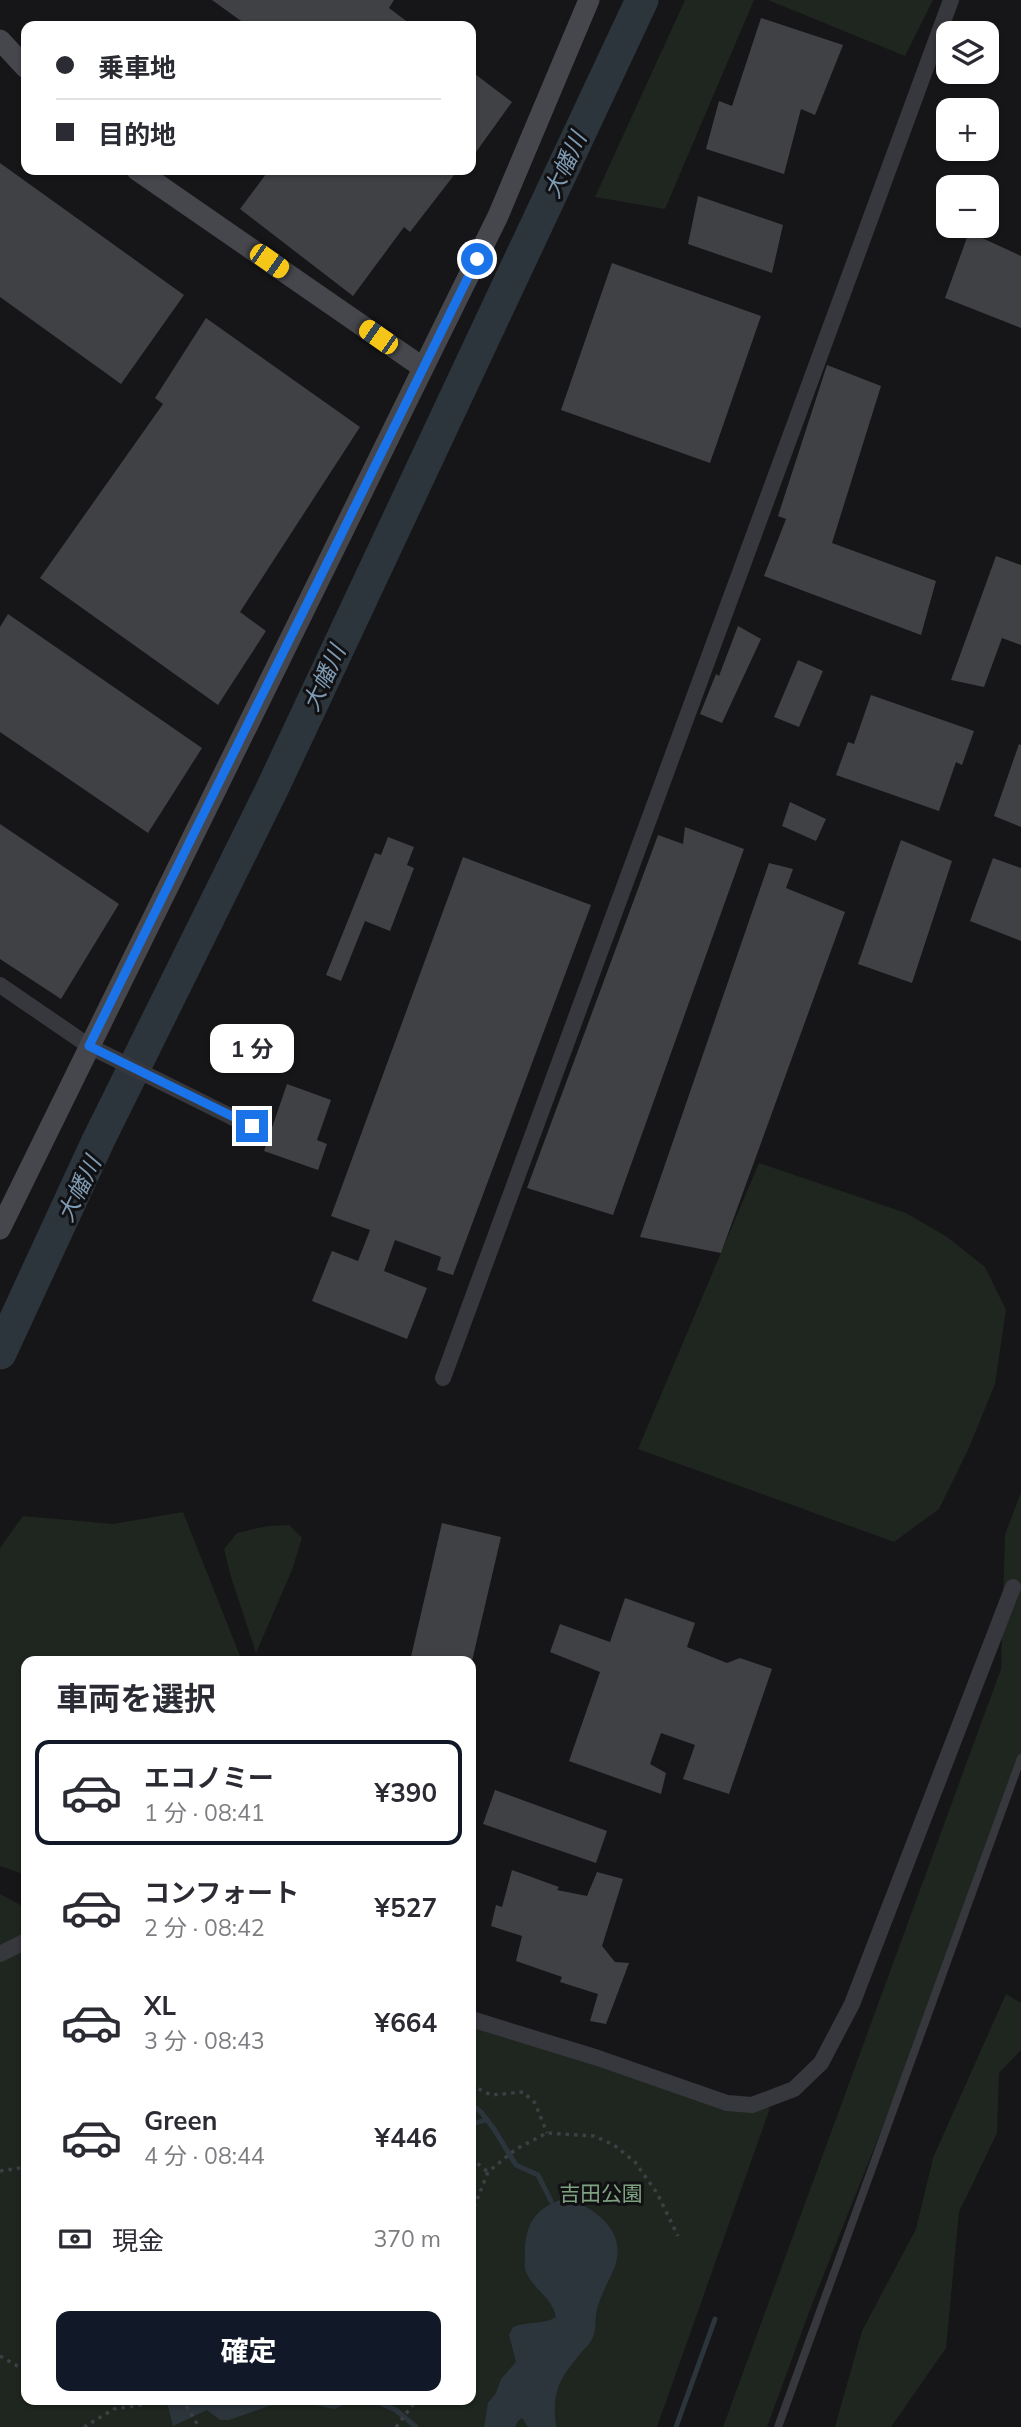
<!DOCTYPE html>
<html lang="ja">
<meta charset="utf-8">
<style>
:root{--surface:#fff;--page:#f2f2f3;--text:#2b2b33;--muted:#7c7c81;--line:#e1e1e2;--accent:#111827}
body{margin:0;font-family:Mulish,"Noto Sans JP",sans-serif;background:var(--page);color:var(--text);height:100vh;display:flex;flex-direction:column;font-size:26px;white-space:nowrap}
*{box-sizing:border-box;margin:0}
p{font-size:23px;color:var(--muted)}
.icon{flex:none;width:38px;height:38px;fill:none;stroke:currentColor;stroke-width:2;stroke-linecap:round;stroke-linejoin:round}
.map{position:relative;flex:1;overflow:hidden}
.sheet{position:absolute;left:21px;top:1656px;width:455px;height:749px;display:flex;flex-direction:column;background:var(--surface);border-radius:14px;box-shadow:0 2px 5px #0004}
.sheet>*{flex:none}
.guide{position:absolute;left:21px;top:21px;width:455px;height:154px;border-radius:14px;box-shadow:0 2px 5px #0004;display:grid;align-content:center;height:154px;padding:0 35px;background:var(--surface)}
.tools{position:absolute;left:936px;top:21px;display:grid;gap:14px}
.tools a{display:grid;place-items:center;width:63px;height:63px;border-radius:14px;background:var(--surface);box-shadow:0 2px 5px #0004;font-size:35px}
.end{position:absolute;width:32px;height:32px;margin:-16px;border:9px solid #1a73e8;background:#fff;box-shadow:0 0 0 4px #fff}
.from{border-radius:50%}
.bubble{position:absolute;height:49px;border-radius:14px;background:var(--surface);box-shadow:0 2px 5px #0004;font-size:23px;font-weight:700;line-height:49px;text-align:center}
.car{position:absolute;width:21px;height:42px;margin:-21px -10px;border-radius:9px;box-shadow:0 0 5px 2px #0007;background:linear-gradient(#f5c518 24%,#345 0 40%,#f5c518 0 76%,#345 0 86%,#f5c518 0)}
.guide b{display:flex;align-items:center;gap:24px;height:66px;font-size:26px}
.guide b+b{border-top:2px solid var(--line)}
.guide i{width:18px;height:18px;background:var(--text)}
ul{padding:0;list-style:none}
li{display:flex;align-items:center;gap:21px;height:105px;margin:0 14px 10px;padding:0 21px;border:4px solid transparent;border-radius:14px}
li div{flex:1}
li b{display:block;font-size:26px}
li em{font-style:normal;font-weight:700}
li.on{border-color:var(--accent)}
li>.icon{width:63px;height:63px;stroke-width:1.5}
h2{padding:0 35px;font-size:32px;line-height:84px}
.pay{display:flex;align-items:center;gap:18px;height:77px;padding:0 35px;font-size:26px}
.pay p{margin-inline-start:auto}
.cta{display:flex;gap:14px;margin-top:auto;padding:14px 35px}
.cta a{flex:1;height:80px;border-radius:14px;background:var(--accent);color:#fff;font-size:28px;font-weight:700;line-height:80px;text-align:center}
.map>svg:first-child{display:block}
.green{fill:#1e261f}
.water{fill:#2c353c}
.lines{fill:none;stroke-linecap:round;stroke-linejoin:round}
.stream{stroke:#2c353c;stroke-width:5}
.river{stroke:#2c353c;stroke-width:33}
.building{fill:#404145}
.path{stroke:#3d3f44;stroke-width:3.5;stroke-dasharray:3.5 5;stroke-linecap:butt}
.lane{stroke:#37383d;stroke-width:8}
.street{stroke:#37383d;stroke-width:16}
.secondary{stroke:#45474d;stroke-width:21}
.route{stroke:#1a73e8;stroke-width:9}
.labels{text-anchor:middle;stroke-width:6;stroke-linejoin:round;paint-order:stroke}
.park-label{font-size:21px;fill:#7fa381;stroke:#111113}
.water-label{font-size:23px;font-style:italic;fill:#7f9bb3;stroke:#111113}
</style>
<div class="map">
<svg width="1021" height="2427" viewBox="0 0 1021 2427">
<rect width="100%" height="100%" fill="#161618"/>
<path class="green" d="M685,0H754L665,209L595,197Z
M768,0H933L905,56Z
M759,1163L906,1213L947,1237L985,1267L1006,1310L995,1384L968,1450L939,1509L894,1542L638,1449Z
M1021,1492V1756L938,1988L812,2304L767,2427H723L1001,1669L1005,1535Z
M183,1512L242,1661H26V1875L0,1866V1548L23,1516L113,1524Z
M289,1525L302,1538L292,1570L256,1653L230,1574L224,1549L237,1533L267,1526Z
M0,1894L26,1908V2399H471V2019L770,2108L657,2427H0Z
M1006,1994L1021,2003V2050L999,2073L997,2133L959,2212L946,2348L891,2427H835L862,2331L916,2229L933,2158Z"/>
<path class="water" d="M569,2198C596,2210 627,2231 615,2266C610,2279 602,2292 598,2306C594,2316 597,2328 593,2337C591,2343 584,2349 580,2354C558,2381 552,2392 556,2427H528L522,2418L518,2421L515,2427H484L488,2403L496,2393L501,2379L516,2362L509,2335L513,2327C528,2321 544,2325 556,2317C552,2297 533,2289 526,2272C524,2268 525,2260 525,2256C524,2224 537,2204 569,2198Z
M166,2399H365L364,2403L353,2401L334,2409L307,2403L269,2406L229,2420H220L207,2410L173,2426Z"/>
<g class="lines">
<path class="stream" d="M471,2104L481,2112L494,2129L516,2165L538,2175L551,2201
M471,2121L476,2123L485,2120
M370,2399L396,2410L416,2427
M676,2427L715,2319"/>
<path class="river" d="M0,1353L98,1141L272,789L642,0"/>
</g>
<path class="building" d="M212,0H394L389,8L413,26H248Z
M761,18L843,45L815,115L801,109L784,174L706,149L719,101L732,106Z
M471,71L512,102L471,159Z
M0,163L184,295L121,384L0,297Z
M269,170H458L410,232L404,227L353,296L240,209Z
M698,196L783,225L772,273L688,244Z
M969,232L1021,256V328L945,298Z
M612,263L761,316L710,463L561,410Z
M206,318L360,427L240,612L266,631L218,705L40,578L163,404L155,398Z
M827,365L881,386L832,543L936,581L921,635L764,576L786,519L778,516Z
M996,556L1021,565V645L1002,638L984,687L951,680Z
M8,614L202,748L148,833L0,732V627Z
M738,626L761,639L722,723L700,714L716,674L719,676Z
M798,660L823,671L799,727L774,717Z
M871,695L974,731L962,765L956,762L939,811L836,775L848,742L854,744Z
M1019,744L1021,745V827L994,816Z
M790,802L826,819L816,841L782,826Z
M0,824L119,904L61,999L0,959Z
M685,827L744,849L613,1215L527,1188L658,835L683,844Z
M388,837L414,847L407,865L414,868L390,931L365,921L341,981L326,975L375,853L381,855Z
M901,840L952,861L912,983L858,964Z
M463,857L591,905L453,1275L437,1270L441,1257L395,1240L384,1271L427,1288L407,1339L312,1301L332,1251L358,1261L370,1230L331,1216Z
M993,858L1021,868V941L970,921Z
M769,863L793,869L786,888L845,912L721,1253L640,1237Z
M287,1084L331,1100L317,1140L327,1144L318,1170L264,1151Z
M442,1523L501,1537L472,1661H410Z
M625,1598L695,1623L687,1647L727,1663L740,1658L772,1669L729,1794L683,1779L695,1745L661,1733L650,1764L666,1773L661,1794L569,1761L600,1672L550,1652L560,1624L610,1642Z
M495,1790L607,1831L596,1863L483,1824Z
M512,1870L559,1887L557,1890L587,1896L597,1872L623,1879L602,1946L615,1962L629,1963L606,2024L590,2021L598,1994L560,1982L562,1977L516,1961L522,1936L491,1926L496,1905L502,1907Z"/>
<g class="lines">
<path class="path" d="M471,2085L491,2095L523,2092L535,2103L547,2133
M471,2158L488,2172
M0,2171L26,2167
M471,2215L488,2172L516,2149L547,2133L594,2136L614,2145L635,2162L657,2193L678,2236
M0,2356L26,2371
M182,2399L199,2427
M84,2427L114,2409L140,2405L152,2400
M396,2427L417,2399"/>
<path class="lane" d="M778,2427L1021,1758"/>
<path class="street" d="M0,985L89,1046L252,1127
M443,1378L951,0
M0,1954L26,1941
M471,2019L598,2058L727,2103L752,2105L794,2089L821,2063L852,2004L1013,1587"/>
<path class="secondary" d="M0,40L26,68
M137,170L422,367
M0,1229L498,216L589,0"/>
</g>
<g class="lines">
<path class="route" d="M252,1126L89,1046L477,259"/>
</g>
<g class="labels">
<g class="park-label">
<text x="601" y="2201">吉田公園</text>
</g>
<g class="water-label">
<text transform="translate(565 165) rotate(-65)" y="8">大幡川</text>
<text transform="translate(324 678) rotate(-65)" y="8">大幡川</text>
<text transform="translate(79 1189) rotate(-64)" y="8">大幡川</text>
</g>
</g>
</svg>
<div class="tools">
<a><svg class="icon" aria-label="layers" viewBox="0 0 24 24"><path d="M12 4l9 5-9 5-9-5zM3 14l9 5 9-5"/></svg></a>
<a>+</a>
<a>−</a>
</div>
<i class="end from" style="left:477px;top:259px"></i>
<i class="end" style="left:252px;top:1126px"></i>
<div class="bubble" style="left:210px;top:1024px;width:84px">1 分</div>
<i class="car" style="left:269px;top:261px;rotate:125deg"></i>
<i class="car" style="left:378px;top:337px;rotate:305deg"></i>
<div class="guide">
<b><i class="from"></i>乗車地</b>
<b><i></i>目的地</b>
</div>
<section class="sheet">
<h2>車両を選択</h2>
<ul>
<li class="on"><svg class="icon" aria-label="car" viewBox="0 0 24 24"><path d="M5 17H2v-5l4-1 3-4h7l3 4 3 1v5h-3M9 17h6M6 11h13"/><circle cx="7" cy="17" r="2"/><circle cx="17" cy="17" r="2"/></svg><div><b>エコノミー</b><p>1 分 · 08:41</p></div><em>¥390</em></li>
<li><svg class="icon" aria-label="car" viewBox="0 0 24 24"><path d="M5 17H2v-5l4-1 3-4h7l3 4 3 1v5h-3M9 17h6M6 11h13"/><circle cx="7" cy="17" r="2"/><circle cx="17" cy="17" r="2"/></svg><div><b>コンフォート</b><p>2 分 · 08:42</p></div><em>¥527</em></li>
<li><svg class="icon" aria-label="car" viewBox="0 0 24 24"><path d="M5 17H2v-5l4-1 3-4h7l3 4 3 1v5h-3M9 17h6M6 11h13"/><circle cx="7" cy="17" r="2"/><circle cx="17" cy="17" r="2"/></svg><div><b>XL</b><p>3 分 · 08:43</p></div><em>¥664</em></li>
<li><svg class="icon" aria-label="car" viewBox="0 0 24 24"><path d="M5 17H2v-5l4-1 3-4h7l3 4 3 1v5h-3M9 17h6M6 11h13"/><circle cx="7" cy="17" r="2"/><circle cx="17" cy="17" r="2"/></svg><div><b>Green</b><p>4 分 · 08:44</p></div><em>¥446</em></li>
</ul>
<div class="pay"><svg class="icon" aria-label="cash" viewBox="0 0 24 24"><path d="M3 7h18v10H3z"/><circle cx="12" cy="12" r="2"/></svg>現金<p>370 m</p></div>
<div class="cta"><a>確定</a></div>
</section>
</div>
